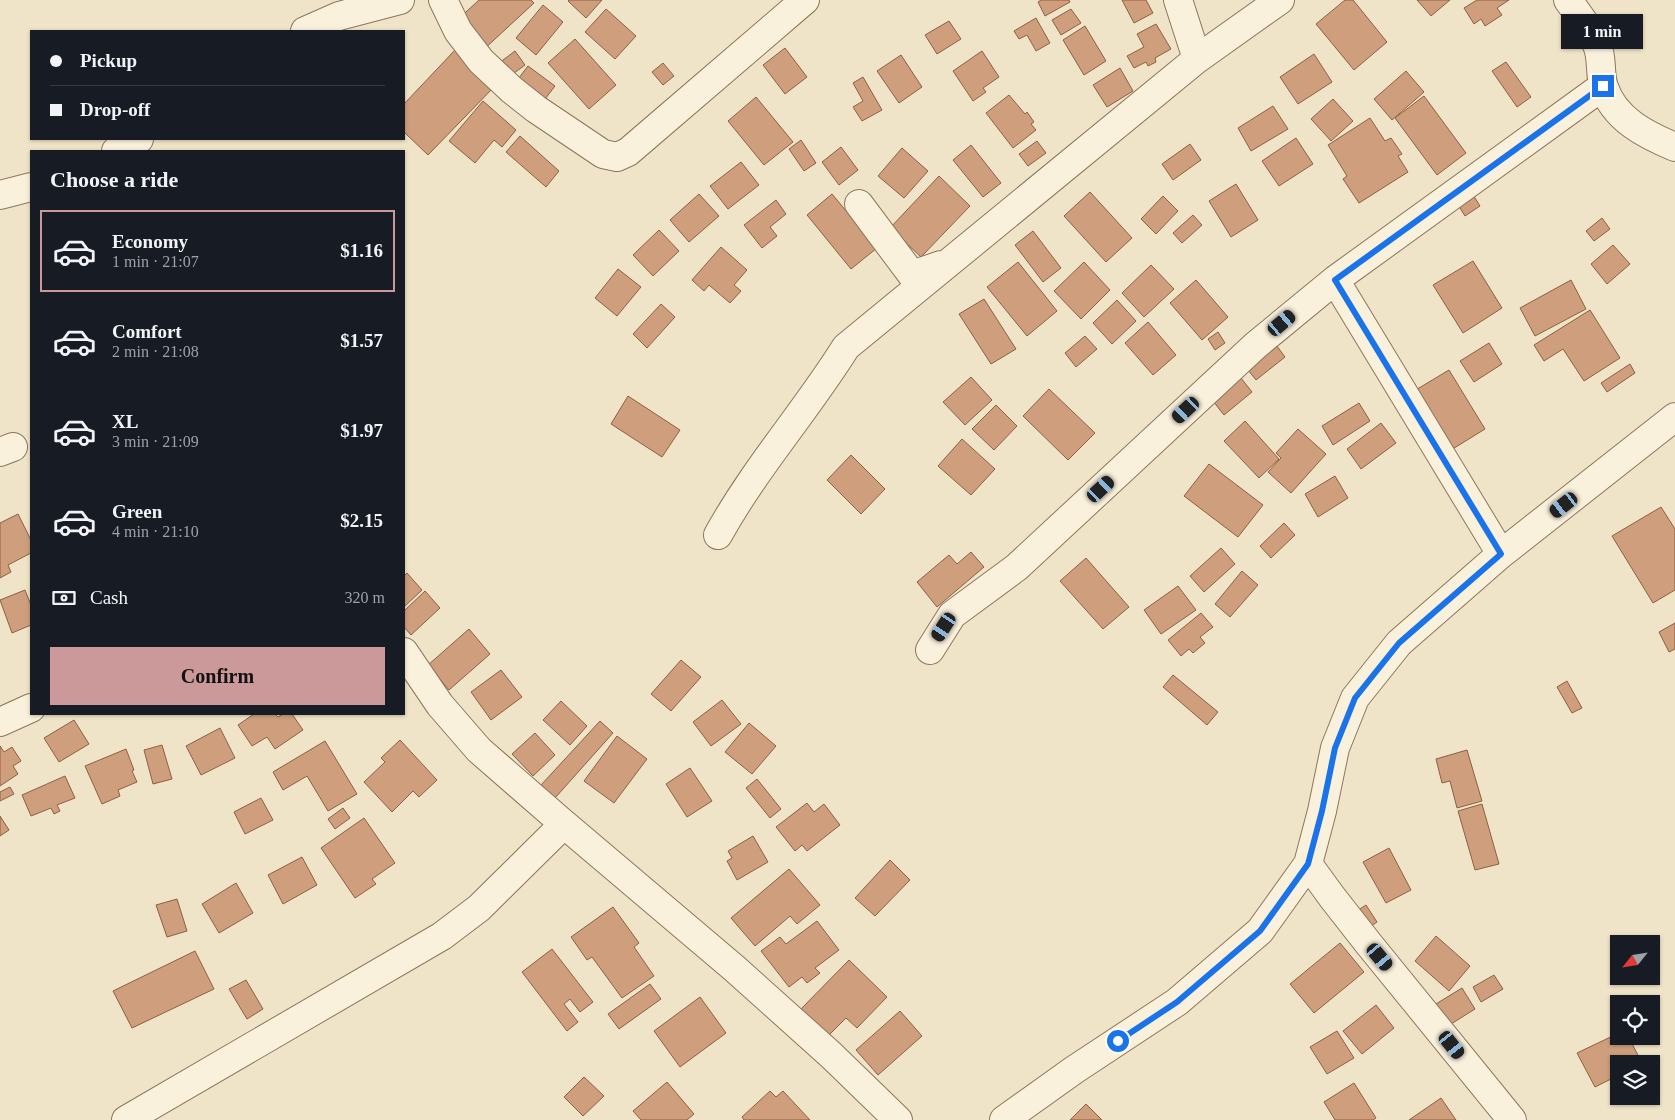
<!DOCTYPE html>
<meta charset="utf-8">
<style>
:root{--surface:#171b24;--page:#20242c;--text:#f1f3f6;--muted:#9ea1a6;--line:#363941;--accent:#cc999b}
body{margin:0;font-family:"Times New Roman",serif;background:var(--page);color:var(--text);height:100vh;display:flex;flex-direction:column;font-size:19px;white-space:nowrap}
*{box-sizing:border-box;margin:0}
p{font-size:16px;color:var(--muted)}
.icon{flex:none;width:28px;height:28px;fill:none;stroke:currentColor;stroke-width:2;stroke-linecap:round;stroke-linejoin:round}
.map{position:relative;flex:1;overflow:hidden}
.drawer{position:absolute;left:30px;top:150px;width:375px;height:565px;display:flex;flex-direction:column;background:var(--surface);border-radius:0px;box-shadow:0 1px 4px #0004}
.drawer>*{flex:none}
.guide{position:absolute;left:30px;top:30px;width:375px;height:110px;border-radius:0px;box-shadow:0 1px 4px #0004;display:grid;align-content:center;height:110px;padding:0 20px;background:var(--surface)}
.needle{width:32px;rotate:240deg}
.fabs{position:absolute;left:1610px;top:935px;display:grid;gap:10px}
.fabs a{display:grid;place-items:center;width:50px;height:50px;border-radius:0px;background:var(--surface);box-shadow:0 1px 4px #0004;font-size:25px}
.end{position:absolute;width:22px;height:22px;margin:-11px;border:6px solid #1a73e8;background:#fff;box-shadow:0 0 0 2px #fff}
.from{border-radius:50%}
.bubble{position:absolute;height:35px;border-radius:0px;background:var(--surface);box-shadow:0 1px 4px #0004;font-size:16px;font-weight:700;line-height:35px;text-align:center}
.car{position:absolute;width:15px;height:30px;margin:-15px -8px;border-radius:6px;box-shadow:0 0 4px 1px #0007;background:linear-gradient(#222 24%,#8ab4d8 0 40%,#222 0 76%,#8ab4d8 0 86%,#222 0)}
.guide b{display:flex;align-items:center;gap:18px;height:48px;font-size:19px}
.guide b+b{border-top:1px solid var(--line)}
.guide i{width:12px;height:12px;background:var(--text)}
ul{padding:0;list-style:none}
li{display:flex;align-items:center;gap:15px;height:82px;margin:0 10px 8px;padding:0 10px;border:2px solid transparent;border-radius:0px}
li div{flex:1}
li b{display:block;font-size:19px}
li em{font-style:normal;font-weight:700}
li.selected{border-color:var(--accent)}
li>.icon{width:45px;height:45px;stroke-width:1.5}
h2{padding:0 20px;font-size:22px;line-height:60px}
.pay{display:flex;align-items:center;gap:12px;height:55px;padding:0 20px;font-size:19px}
.pay p{margin-inline-start:auto}
.action{display:flex;gap:10px;margin-top:auto;padding:10px 20px}
.action a{flex:1;height:58px;border-radius:0px;background:var(--accent);color:#111;font-size:20px;font-weight:700;line-height:58px;text-align:center}
.map>svg:first-child{display:block}
.building{fill:#cf9f7d;stroke:#8d5f41}
.lines{fill:none;stroke-linecap:round;stroke-linejoin:round}
.minor-casing{stroke:#8d765c;stroke-width:30}
.minor{stroke:#faf1dc;stroke-width:28}
.route{stroke:#1a73e8;stroke-width:6}
</style>
<div class="map">
<svg width="1675" height="1120" viewBox="0 0 1675 1120">
<rect width="100%" height="100%" fill="#f0e4c8"/>
<path class="building" d="M479,0H531L534,3L481,52L454,23Z
M569,0H602L586,18L568,1Z
M1041,0H1069L1070,2L1045,16L1038,2Z
M1122,0H1146L1153,13L1134,23Z
M1345,0H1353L1387,42L1354,70L1316,24Z
M1417,0H1450L1431,16Z
M1477,0H1509L1497,8L1502,15L1485,26L1481,19L1474,24L1464,8Z
M543,5L563,22L536,55L516,38Z
M606,9L636,36L615,59L585,32Z
M1071,9L1081,23L1061,35L1052,20Z
M1036,18L1050,43L1036,51L1027,35L1019,39L1014,31Z
M949,21L961,39L937,54L925,35Z
M1156,24L1171,49L1155,58L1156,62L1148,66L1146,62L1134,68L1127,56L1144,47L1137,34Z
M1085,26L1106,61L1084,75L1063,40Z
M575,39L616,85L589,109L548,63Z
M785,48L807,77L785,94L763,65Z
M455,50L493,88L428,155L404,132V104Z
M515,51L525,65L498,85L487,72Z
M982,51L999,77L983,88L986,92L973,101L953,71Z
M1314,54L1332,82L1298,104L1280,77Z
M901,55L922,87L899,103L877,71Z
M1506,62L1531,97L1517,107L1492,71Z
M663,63L674,76L663,85L652,72Z
M528,66L555,86L529,120L502,100Z
M1120,68L1133,91L1107,107L1093,85Z
M1406,71L1424,92L1392,120L1374,99Z
M863,77L882,110L862,121L853,107L863,101L853,83Z
M1009,95L1025,114L1027,112L1034,122L1031,124L1036,130L1013,148L986,113Z
M1424,96L1466,153L1437,175L1395,118Z
M756,97L793,142L764,165L728,121Z
M1333,99L1353,121L1331,141L1311,119Z
M483,101L516,130L502,147L494,140L475,163L449,141Z
M1273,106L1288,129L1251,151L1238,128Z
M1370,118L1385,141L1391,138L1402,154L1398,156L1408,172L1359,203L1343,179L1347,176L1328,145Z
M520,136L559,171L546,187L506,152Z
M1296,138L1313,164L1279,186L1262,161Z
M801,140L816,163L804,171L789,149Z
M1037,141L1046,153L1028,166L1019,154Z
M1190,144L1201,160L1173,180L1162,164Z
M971,145L1001,183L983,197L953,160Z
M841,147L858,170L839,185L822,162Z
M902,148L928,171L904,198L878,176Z
M741,162L759,185L728,209L710,186Z
M939,176L970,206L921,257L890,228Z
M1236,184L1258,220L1231,237L1209,201Z
M1470,190L1480,206L1465,216L1455,200Z
M1090,192L1132,238L1106,262L1064,216Z
M699,194L719,216L689,242L670,220Z
M832,194L877,248L851,269L807,215Z
M1163,196L1178,211L1156,234L1141,219Z
M776,200L786,214L770,227L777,236L762,248L744,225Z
M1193,215L1202,225L1182,243L1173,233Z
M1602,218L1610,229L1594,241L1586,231Z
M659,230L679,251L653,276L633,255Z
M1033,231L1061,268L1043,282L1015,245Z
M1613,245L1630,264L1607,284L1591,264Z
M721,247L747,270L734,285L741,291L730,303L709,285L704,291L692,280Z
M1473,261L1502,308L1463,333L1433,285Z
M1018,262L1057,311L1027,336L987,287Z
M1084,262L1110,290L1081,319L1054,291Z
M1151,265L1174,289L1144,317L1122,293Z
M618,269L641,287L617,316L595,298Z
M1196,280L1228,317L1202,340L1170,303Z
M1571,280L1586,309L1535,336L1520,308Z
M984,299L1016,349L991,364L959,314Z
M1117,300L1136,321L1112,344L1093,323Z
M661,304L675,317L647,348L633,334Z
M1590,310L1620,358L1584,381L1563,349L1544,361L1534,345Z
M1148,322L1176,355L1153,375L1125,343Z
M1218,332L1225,343L1215,350L1208,339Z
M1085,336L1097,349L1076,367L1065,353Z
M1274,342L1285,357L1256,380L1244,365Z
M1489,343L1502,364L1474,382L1460,361Z
M1630,364L1635,373L1607,392L1601,383Z
M1449,370L1485,429L1451,450L1414,391Z
M1237,373L1252,392L1224,415L1209,396Z
M971,377L992,400L965,425L943,402Z
M1049,389L1095,433L1068,460L1023,416Z
M628,396L680,430L662,457L611,424Z
M1359,403L1370,421L1333,445L1322,426Z
M996,405L1017,426L994,450L972,429Z
M1245,421L1279,459L1259,478L1224,441Z
M1381,423L1396,443L1361,469L1347,449Z
M1298,429L1326,454L1291,493L1268,472L1281,458L1276,453Z
M962,439L995,469L971,495L938,466Z
M851,455L885,489L861,514L827,480Z
M1209,464L1263,505L1238,537L1184,496Z
M1335,476L1348,498L1318,517L1305,494Z
M1661,507L1675,529V590L1653,603L1612,536Z
M18,514L31,540V553L8,565L11,572L0,578V523Z
M1284,523L1295,535L1271,558L1260,546Z
M1221,548L1235,564L1204,592L1190,576Z
M971,552L984,567L937,607L917,582L949,555L957,564Z
M1086,558L1129,607L1103,629L1060,581Z
M1242,571L1258,585L1230,617L1215,604Z
M407,573L422,590L404,607V576Z
M1178,586L1196,610L1161,634L1144,610Z
M25,590L31,605V625L12,633L0,600Z
M425,591L440,608L411,635L404,627V611Z
M1201,613L1213,627L1200,637L1205,643L1193,653L1189,649L1181,656L1168,640Z
M1675,623V649L1669,652L1659,632Z
M469,629L490,654L449,690L428,665Z
M681,660L701,677L671,711L651,694Z
M501,670L522,697L491,720L471,692Z
M1173,675L1218,712L1207,725L1163,687Z
M1567,681L1582,708L1572,713L1557,687Z
M722,700L741,724L711,746L693,722Z
M561,701L587,726L570,745L543,720Z
M254,714H275L278,717L283,714H292L303,730L275,749L267,737L252,746L238,725Z
M74,720L89,744L59,762L44,738Z
M600,721L613,733L555,798L541,785Z
M749,723L776,746L752,774L725,752Z
M220,728L235,758L201,775L186,746Z
M535,733L555,755L533,776L512,754Z
M617,736L647,759L614,803L584,781Z
M400,740L437,780L419,797L413,791L392,812L364,782L385,762L381,758Z
M325,741L357,794L328,811L307,776L283,790L273,772Z
M162,745L172,779L153,784L144,750Z
M0,746L4,752L12,747L21,761L13,766L18,774L0,786Z
M126,749L134,770L132,771L137,782L118,790L120,796L102,804L85,766Z
M1467,750L1482,801L1457,808L1450,781L1442,783L1436,759Z
M690,768L712,801L687,817L666,784Z
M65,776L75,798L57,805L60,811L54,814L51,808L31,816L22,795Z
M757,779L781,809L770,818L746,788Z
M10,787L14,794L0,801V792Z
M261,798L273,820L245,834L234,812Z
M807,803L814,812L824,804L840,825L807,851L802,845L795,851L776,827Z
M1482,804L1499,864L1475,870L1458,811Z
M343,808L350,818L335,829L328,819Z
M0,816L9,830L0,836Z
M364,818L395,863L372,879L376,884L355,898L321,848Z
M753,836L768,862L737,880L727,861L732,858L728,851Z
M1389,848L1411,890L1386,903L1363,862Z
M302,857L317,885L283,904L268,875Z
M890,860L910,880L875,916L855,898Z
M789,869L820,905L797,924L790,916L755,946L731,918Z
M236,883L253,913L219,933L202,904Z
M177,899L187,931L167,937L156,905Z
M1366,905L1377,922L1364,931L1352,914Z
M613,907L639,943L634,947L654,976L622,998L592,957L587,960L571,937Z
M817,921L839,950L815,968L820,973L807,983L802,977L789,987L761,951L780,937L786,944Z
M1436,936L1470,966L1449,991L1415,961Z
M1340,943L1364,972L1314,1013L1290,984Z
M552,949L593,1002L580,1012L570,999L564,1004L578,1022L567,1031L522,972Z
M195,951L214,989L132,1028L113,991Z
M849,960L887,997L857,1028L846,1018L826,1038L799,1011Z
M1494,975L1503,989L1481,1002L1473,987Z
M246,980L263,1009L247,1019L229,989Z
M650,984L661,999L619,1029L608,1014Z
M1462,988L1475,1009L1443,1029L1431,1007Z
M700,997L726,1033L680,1067L654,1031Z
M1376,1005L1394,1028L1362,1054L1343,1031Z
M900,1011L922,1036L878,1075L856,1050Z
M1337,1031L1354,1058L1327,1074L1310,1047Z
M1619,1033V1036H1628L1642,1063L1619,1064V1075L1595,1087L1577,1053Z
M584,1077L604,1096L583,1116L564,1097Z
M667,1082L694,1114L687,1120H641L633,1111Z
M1354,1083L1376,1118L1373,1120H1335L1324,1102Z
M770,1091L776,1097L783,1091L810,1120H744L742,1117Z
M1441,1098L1456,1120H1409Z
M1086,1104L1102,1120H1070Z"/>
<g class="lines">
<defs>
<path id="minor" d="M443,0L458,31L481,61L512,90L536,109L603,154L617,157L628,152L805,0
M1178,0L1197,59
M1568,0C1578,14 1590,29 1597,45C1603,58 1599,74 1604,87C1614,119 1646,135 1675,147
M305,31L339,16L400,0
M116,151L139,139
M0,195L31,187
M859,204L912,275L941,265
M1335,280L1501,554
M0,452L13,447
M718,535C755,468 806,411 846,347L1197,59L1280,0
M930,650L952,615L1017,567L1256,345L1335,280L1603,86
M404,652L440,705L479,750L564,824
M0,722L31,708
M1308,864L1332,897L1368,943L1512,1120
M126,1120L442,936L479,908L564,824L734,968L831,1055L898,1120
M1004,1120L1074,1070L1177,1002L1260,931L1308,864L1322,811L1335,748L1355,698L1399,643L1501,554L1675,417"/>
</defs>
<use href="#minor" class="minor-casing"/>
<use href="#minor" class="minor"/>
</g>
<g class="lines">
<path class="route" d="M1118,1041L1177,1002L1260,931L1308,864L1322,811L1335,748L1355,698L1399,643L1501,554L1335,280L1603,86"/>
</g>
</svg>
<div class="fabs">
<a><svg class="needle" viewBox="-14 -14 28 28"><path d="M0-13l5 13h-10z" fill="#e53935"/><path d="M0 13l5-13h-10z" fill="#9ea1a6"/></svg></a>
<a><svg class="icon" aria-label="locate" viewBox="0 0 24 24"><circle cx="12" cy="12" r="6"/><path d="M12 2v4M12 18v4M2 12h4M18 12h4"/></svg></a>
<a><svg class="icon" aria-label="layers" viewBox="0 0 24 24"><path d="M12 4l9 5-9 5-9-5zM3 14l9 5 9-5"/></svg></a>
</div>
<i class="end from" style="left:1118px;top:1041px"></i>
<i class="end" style="left:1603px;top:86px"></i>
<div class="bubble" style="left:1561px;top:14px;width:82px">1 min</div>
<i class="car" style="left:1282px;top:323px;rotate:50deg"></i>
<i class="car" style="left:1186px;top:410px;rotate:227deg"></i>
<i class="car" style="left:1101px;top:489px;rotate:47deg"></i>
<i class="car" style="left:1564px;top:505px;rotate:232deg"></i>
<i class="car" style="left:944px;top:627px;rotate:213deg"></i>
<i class="car" style="left:1380px;top:957px;rotate:140deg"></i>
<i class="car" style="left:1452px;top:1045px;rotate:141deg"></i>
<div class="guide">
<b><i class="from"></i>Pickup</b>
<b><i></i>Drop-off</b>
</div>
<section class="drawer">
<h2>Choose a ride</h2>
<ul>
<li class="selected"><svg class="icon" aria-label="car" viewBox="0 0 24 24"><path d="M5 17H2v-5l4-1 3-4h7l3 4 3 1v5h-3M9 17h6M6 11h13"/><circle cx="7" cy="17" r="2"/><circle cx="17" cy="17" r="2"/></svg><div><b>Economy</b><p>1 min · 21:07</p></div><em>$1.16</em></li>
<li><svg class="icon" aria-label="car" viewBox="0 0 24 24"><path d="M5 17H2v-5l4-1 3-4h7l3 4 3 1v5h-3M9 17h6M6 11h13"/><circle cx="7" cy="17" r="2"/><circle cx="17" cy="17" r="2"/></svg><div><b>Comfort</b><p>2 min · 21:08</p></div><em>$1.57</em></li>
<li><svg class="icon" aria-label="car" viewBox="0 0 24 24"><path d="M5 17H2v-5l4-1 3-4h7l3 4 3 1v5h-3M9 17h6M6 11h13"/><circle cx="7" cy="17" r="2"/><circle cx="17" cy="17" r="2"/></svg><div><b>XL</b><p>3 min · 21:09</p></div><em>$1.97</em></li>
<li><svg class="icon" aria-label="car" viewBox="0 0 24 24"><path d="M5 17H2v-5l4-1 3-4h7l3 4 3 1v5h-3M9 17h6M6 11h13"/><circle cx="7" cy="17" r="2"/><circle cx="17" cy="17" r="2"/></svg><div><b>Green</b><p>4 min · 21:10</p></div><em>$2.15</em></li>
</ul>
<div class="pay"><svg class="icon" aria-label="cash" viewBox="0 0 24 24"><path d="M3 7h18v10H3z"/><circle cx="12" cy="12" r="2"/></svg>Cash<p>320 m</p></div>
<div class="action"><a>Confirm</a></div>
</section>
</div>
